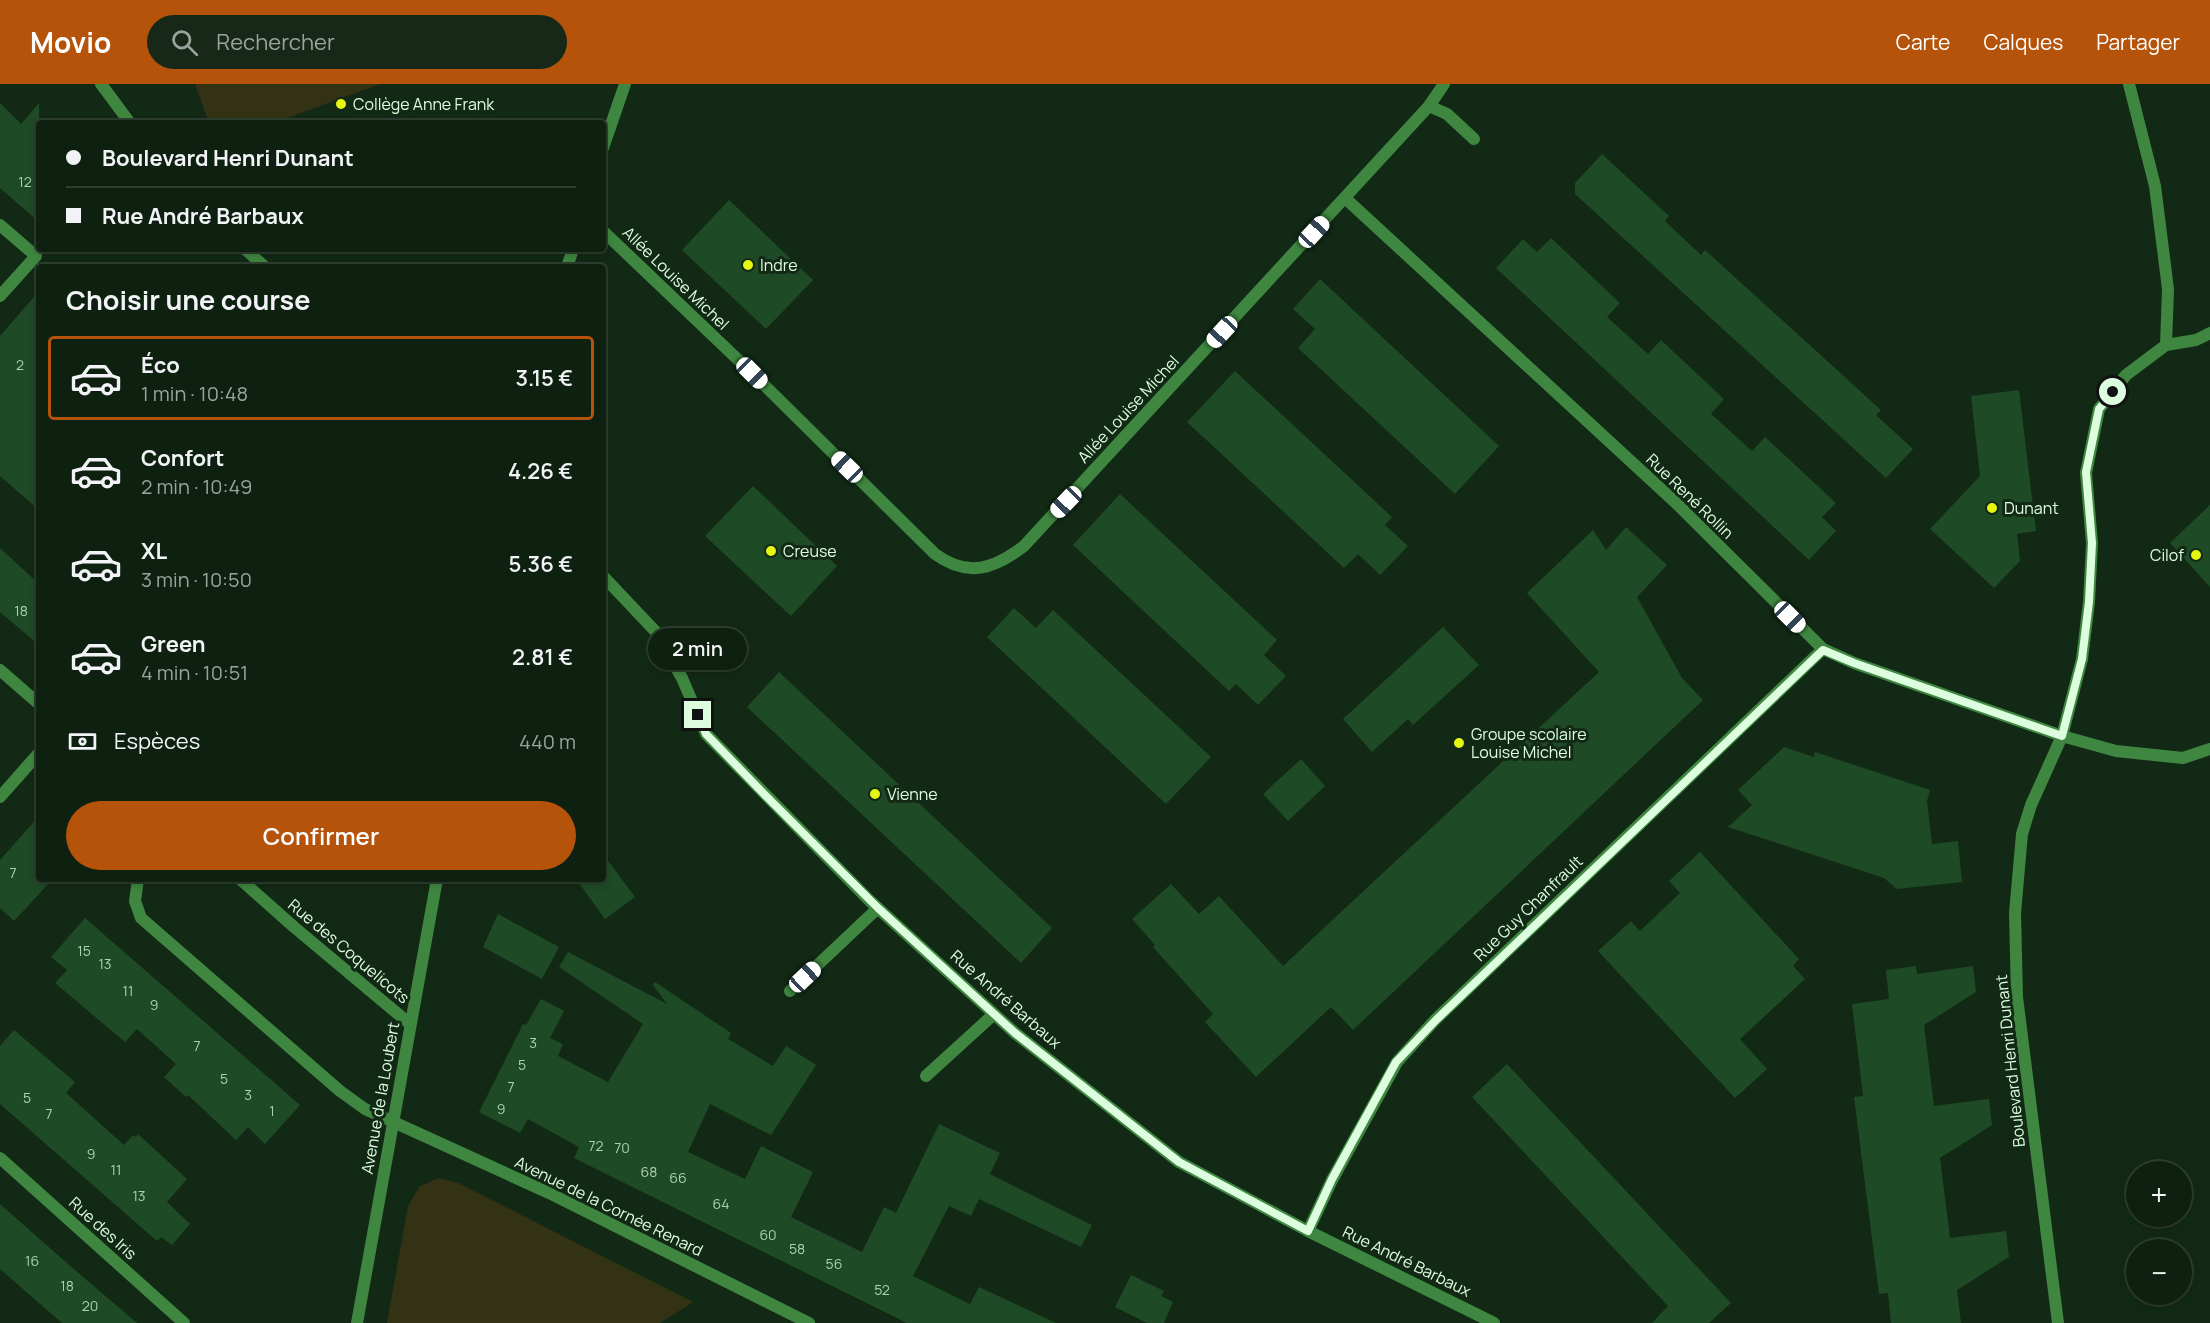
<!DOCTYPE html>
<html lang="fr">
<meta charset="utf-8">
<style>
:root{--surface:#0e2010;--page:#172819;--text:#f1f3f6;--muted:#9ba39f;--line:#2e3e30;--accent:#b45309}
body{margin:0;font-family:Manrope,sans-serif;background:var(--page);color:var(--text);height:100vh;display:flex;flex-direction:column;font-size:22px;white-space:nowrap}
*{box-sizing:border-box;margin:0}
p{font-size:20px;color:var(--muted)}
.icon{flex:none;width:33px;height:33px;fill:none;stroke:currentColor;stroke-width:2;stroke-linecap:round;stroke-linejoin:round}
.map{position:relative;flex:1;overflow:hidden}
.details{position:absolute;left:36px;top:180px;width:570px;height:618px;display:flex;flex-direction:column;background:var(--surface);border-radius:6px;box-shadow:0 3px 9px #0003,0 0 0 2px var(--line)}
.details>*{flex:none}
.top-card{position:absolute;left:36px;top:36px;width:570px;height:132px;border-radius:6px;box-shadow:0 3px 9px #0003,0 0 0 2px var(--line);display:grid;align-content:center;height:132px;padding:0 30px;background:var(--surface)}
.controls{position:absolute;left:2126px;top:1077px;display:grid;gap:12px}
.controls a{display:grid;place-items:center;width:66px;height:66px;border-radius:50%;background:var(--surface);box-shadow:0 3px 9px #0003,0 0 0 2px var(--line);font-size:30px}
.end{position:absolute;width:27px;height:27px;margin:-14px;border:8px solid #dcfedf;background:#111;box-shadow:0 0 0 3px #111}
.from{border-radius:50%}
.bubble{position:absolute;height:42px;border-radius:21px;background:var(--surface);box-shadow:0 3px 9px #0003,0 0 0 2px var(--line);font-size:20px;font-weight:600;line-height:42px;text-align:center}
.car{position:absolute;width:18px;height:36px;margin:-18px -9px;border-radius:8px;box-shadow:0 0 4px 2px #0007;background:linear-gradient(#fff 24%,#345 0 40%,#fff 0 76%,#345 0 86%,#fff 0)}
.top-card b{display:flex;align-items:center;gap:21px;height:57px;font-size:22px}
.top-card b+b{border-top:2px solid var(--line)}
.top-card i{width:15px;height:15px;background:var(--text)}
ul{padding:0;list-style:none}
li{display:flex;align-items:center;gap:18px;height:84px;margin:0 12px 9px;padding:0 18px;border:3px solid transparent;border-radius:6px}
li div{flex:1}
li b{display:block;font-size:22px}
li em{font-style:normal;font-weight:600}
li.selected{border-color:var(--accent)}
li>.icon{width:54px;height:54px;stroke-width:1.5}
h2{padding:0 30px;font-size:27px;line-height:72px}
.pay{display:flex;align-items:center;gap:15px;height:66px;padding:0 30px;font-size:22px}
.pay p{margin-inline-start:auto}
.cta{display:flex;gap:12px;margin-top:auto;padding:12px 30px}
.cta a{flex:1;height:69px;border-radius:36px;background:var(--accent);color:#fff;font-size:24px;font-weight:600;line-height:69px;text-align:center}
header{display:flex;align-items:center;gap:36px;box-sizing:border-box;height:84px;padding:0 30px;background:var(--accent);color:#fff}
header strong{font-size:28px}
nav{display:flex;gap:33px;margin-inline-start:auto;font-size:21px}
.search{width:420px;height:54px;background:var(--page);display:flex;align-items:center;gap:15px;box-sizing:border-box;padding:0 21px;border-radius:33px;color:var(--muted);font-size:22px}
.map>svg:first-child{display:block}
.green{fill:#333215}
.building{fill:#1f4a26}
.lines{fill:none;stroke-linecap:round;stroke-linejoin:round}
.minor{stroke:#3f8740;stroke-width:12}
.tertiary{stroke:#3f8740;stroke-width:12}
.route{stroke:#dcfedf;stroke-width:8}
.poi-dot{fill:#e5f610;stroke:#122a15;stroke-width:2}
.labels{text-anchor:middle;stroke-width:6;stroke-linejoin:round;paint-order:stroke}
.number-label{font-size:14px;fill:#add1b1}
.poi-label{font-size:16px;fill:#dcfedf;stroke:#122a15;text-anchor:start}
.street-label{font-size:16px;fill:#dcfedf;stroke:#122a15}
</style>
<header>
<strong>Movio</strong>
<div class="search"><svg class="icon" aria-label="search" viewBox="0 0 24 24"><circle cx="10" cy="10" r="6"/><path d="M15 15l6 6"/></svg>Rechercher</div>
<nav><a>Carte</a><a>Calques</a><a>Partager</a></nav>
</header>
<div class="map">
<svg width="2210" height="1239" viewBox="0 0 2210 1239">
<rect width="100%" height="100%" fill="#122a15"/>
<path class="green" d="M195,0H380L274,39H209Z
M439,1094L458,1099L693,1218L660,1239H387L408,1122L420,1102Z"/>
<path class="building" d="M0,19L21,40L39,19V138L0,104Z
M1602,70L1669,132L1665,137L1701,171L1705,166L1881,326L1876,331L1913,365L1886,394L1575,110V99Z
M729,116L813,196L766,245L682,166Z
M1551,154L1620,219L1607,233L1648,270L1661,256L1724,315L1711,330L1752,367L1765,353L1836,419L1822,433L1836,447L1809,476L1496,184L1523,155L1537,168Z
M1320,195L1499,362L1455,410L1298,264L1315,245L1293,225Z
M39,207V426L0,392V252Z
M1235,287L1392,433L1385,441L1408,462L1380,491L1358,470L1344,484L1187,338Z
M2019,306L2036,447L2017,450L2020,477L1994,504L1930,445L1980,392L1971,312Z
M753,402L837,482L791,532L705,452Z
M1120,410L1277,556L1264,571L1286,592L1258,621L1236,600L1229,607L1073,461Z
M2210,421V503L2170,459Z
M1626,443L1667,481L1637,513L1682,594L1703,616L1353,946L1331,923L1256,993L1205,938L1213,930L1153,863L1155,861L1132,835L1171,800L1199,830L1219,812L1283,882L1599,588L1527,509L1593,446L1606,466Z
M0,464L39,500V561L0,528Z
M1014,524L1036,544L1053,526L1211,673L1166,720L987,553Z
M1443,543L1479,581L1413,641L1408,635L1372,668L1343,635Z
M779,588L1052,844L1021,879L747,623Z
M1784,663L1814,673L1815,668L1930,706L1927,717L1932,760L1958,757L1962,798L1897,805L1884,794L1728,743L1752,721L1738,706Z
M1301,675L1325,702L1288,737L1263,710Z
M39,732V795L51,797L14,837L0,824V776Z
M1700,768L1799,875L1793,882L1805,895L1740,955L1767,985L1735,1014L1598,867L1631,837L1640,847L1680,809L1669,797Z
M603,770L635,813L605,835L576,795H603Z
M498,830L559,863L542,895L483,863Z
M85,834L300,1021L265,1060L248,1043L236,1056L188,1011L186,1013L164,993L176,980L137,945L125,958L55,899L67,886L51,873Z
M568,868L667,920L653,901L655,898L731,949L728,955L773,982L786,962L816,981L771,1051L710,1020L688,1068L745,1095L761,1062L813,1088L791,1133L862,1168L884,1123L896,1129L939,1040L1000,1069L990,1090L1092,1141L1081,1163L979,1115L971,1132L949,1122L913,1192L970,1220L979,1203L1056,1239H907L574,1074L579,1063L528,1035L520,1049L479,1028L523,940L526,941L541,915L564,927L550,954L563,960L558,972L608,998L643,940L559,883Z
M1916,882L1917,890L1973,882L1976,908L1924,941L1934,1022L1989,1015L1992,1041L1940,1074L1950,1154L2006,1147L2009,1173L1957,1206L1961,1239H1891L1888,1209L1879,1210L1854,1013L1863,1012L1852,920L1889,915L1886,886Z
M14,946L75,998L66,1009L124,1061L133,1051L136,1053L138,1050L187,1095L167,1118L190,1140L172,1161L161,1153L157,1157L0,1020V962Z
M1507,980L1731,1219L1709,1239H1652L1668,1222L1472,1013Z
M0,1120L68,1180L137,1239H62L0,1185Z
M1131,1191L1164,1207L1161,1212L1173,1218L1164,1239H1147L1115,1223Z"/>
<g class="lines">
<path class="minor" d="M1429,22L1447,30L1474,55
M1345,114L1675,418L1823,565L1854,579L2062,652
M0,141L36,172L0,212
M603,147L752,289L935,470C968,494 994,485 1024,462L1429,22L1444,0
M2166,261L2196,256L2210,249
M0,586L39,620
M0,713L39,669
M138,795L135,817L141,834L340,1007L365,1025L549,1109L809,1239
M240,795L294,843L410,940
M790,907L878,824
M926,992L994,930
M0,1074L184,1239
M1308,1147L1332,1096L1397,978L1435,936L1823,565"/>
<path class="tertiary" d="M101,0L130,39
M603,64L625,0
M245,165L265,183
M567,183L573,165
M603,492L656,548L682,594L706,650L870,817L1015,949L1179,1078L1308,1147L1494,1239
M2062,652L2116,667L2183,674L2210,665
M357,1239L437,795
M2058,1239L2017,913L2015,829L2022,750L2031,721L2062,652L2082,575L2089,518L2092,459L2086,389L2099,325L2126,291L2166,261L2168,205L2155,102L2129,0"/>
</g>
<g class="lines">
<path class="route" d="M698,631L706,650L765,711L878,824L1015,949L1179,1078L1308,1147L1332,1095L1396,978L1436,936L1823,566L1854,579L2062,652L2082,575L2089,518L2092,459L2086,388L2099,325L2113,308"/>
</g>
<g class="poi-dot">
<circle cx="341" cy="20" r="6"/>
<circle cx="748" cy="181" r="6"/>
<circle cx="1992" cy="424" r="6"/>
<circle cx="771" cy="467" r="6"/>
<circle cx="2196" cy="471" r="6"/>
<circle cx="1459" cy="659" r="6"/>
<circle cx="875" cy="710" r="6"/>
</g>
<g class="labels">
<g class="number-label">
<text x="25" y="103">12</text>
<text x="20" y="286">2</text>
<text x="21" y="532">18</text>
<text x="13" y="794">7</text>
<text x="84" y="872">15</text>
<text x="105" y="885">13</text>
<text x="128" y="912">11</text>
<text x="154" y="926">9</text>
<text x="533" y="964">3</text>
<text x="197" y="967">7</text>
<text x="522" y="986">5</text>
<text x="224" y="1000">5</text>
<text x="511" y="1008">7</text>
<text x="248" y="1016">3</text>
<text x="27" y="1019">5</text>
<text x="501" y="1030">9</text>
<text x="272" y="1032">1</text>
<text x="49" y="1035">7</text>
<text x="596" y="1067">72</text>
<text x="622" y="1069">70</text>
<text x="91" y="1075">9</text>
<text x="116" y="1091">11</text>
<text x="649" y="1093">68</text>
<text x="678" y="1099">66</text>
<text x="139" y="1117">13</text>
<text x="721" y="1125">64</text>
<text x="768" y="1156">60</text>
<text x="797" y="1170">58</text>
<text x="32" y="1182">16</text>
<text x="834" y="1185">56</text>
<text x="67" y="1207">18</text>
<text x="882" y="1211">52</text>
<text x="90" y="1227">20</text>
</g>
<g class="poi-label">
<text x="353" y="26">Collège Anne Frank</text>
<text x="760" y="187">Indre</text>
<text x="2004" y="430">Dunant</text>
<text x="783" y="473">Creuse</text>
<text x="2184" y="477" text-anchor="end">Cilof</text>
<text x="1471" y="656">Groupe scolaire<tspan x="1471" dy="18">Louise Michel</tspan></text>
<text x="887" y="716">Vienne</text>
</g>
<g class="street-label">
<text transform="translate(676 194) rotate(44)" y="6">Allée Louise Michel</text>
<text transform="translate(1128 325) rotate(-47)" y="6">Allée Louise Michel</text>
<text transform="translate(1690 412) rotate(44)" y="6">Rue René Rollin</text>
<text transform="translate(1528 824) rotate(-44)" y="6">Rue Guy Chanfrault</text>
<text transform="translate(349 867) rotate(40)" y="6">Rue des Coquelicots</text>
<text transform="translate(1006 915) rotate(41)" y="6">Rue André Barbaux</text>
<text transform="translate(2010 977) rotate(-96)" y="6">Boulevard Henri Dunant</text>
<text transform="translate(380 1014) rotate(-80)" y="6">Avenue de la Loubert</text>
<text transform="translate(609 1122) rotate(26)" y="6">Avenue de la Cornée Renard</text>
<text transform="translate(103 1144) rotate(42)" y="6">Rue des Iris</text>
<text transform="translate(1407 1177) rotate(26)" y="6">Rue André Barbaux</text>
</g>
</g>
</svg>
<div class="controls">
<a>+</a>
<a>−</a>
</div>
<i class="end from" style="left:2113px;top:308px"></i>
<i class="end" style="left:698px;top:631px"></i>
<div class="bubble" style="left:648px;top:544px;width:99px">2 min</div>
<i class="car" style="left:1314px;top:148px;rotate:43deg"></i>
<i class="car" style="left:1222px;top:248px;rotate:223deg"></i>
<i class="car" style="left:752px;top:289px;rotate:135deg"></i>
<i class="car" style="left:847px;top:383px;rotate:314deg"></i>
<i class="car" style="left:1066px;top:418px;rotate:224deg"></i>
<i class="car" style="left:1790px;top:533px;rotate:135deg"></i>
<i class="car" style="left:805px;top:893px;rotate:47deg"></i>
<div class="top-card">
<b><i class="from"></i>Boulevard Henri Dunant</b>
<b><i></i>Rue André Barbaux</b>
</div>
<section class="details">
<h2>Choisir une course</h2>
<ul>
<li class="selected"><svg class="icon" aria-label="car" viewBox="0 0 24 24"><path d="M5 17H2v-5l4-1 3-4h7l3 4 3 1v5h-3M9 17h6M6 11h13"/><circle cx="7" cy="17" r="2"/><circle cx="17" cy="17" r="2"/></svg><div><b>Éco</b><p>1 min · 10:48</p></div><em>3.15 €</em></li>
<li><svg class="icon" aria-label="car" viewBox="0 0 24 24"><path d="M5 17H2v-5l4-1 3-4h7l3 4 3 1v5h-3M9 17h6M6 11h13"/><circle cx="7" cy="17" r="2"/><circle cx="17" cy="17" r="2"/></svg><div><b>Confort</b><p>2 min · 10:49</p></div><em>4.26 €</em></li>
<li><svg class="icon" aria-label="car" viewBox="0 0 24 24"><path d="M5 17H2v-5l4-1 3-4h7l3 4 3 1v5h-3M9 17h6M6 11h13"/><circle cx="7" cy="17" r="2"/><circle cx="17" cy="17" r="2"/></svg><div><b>XL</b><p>3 min · 10:50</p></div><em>5.36 €</em></li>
<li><svg class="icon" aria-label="car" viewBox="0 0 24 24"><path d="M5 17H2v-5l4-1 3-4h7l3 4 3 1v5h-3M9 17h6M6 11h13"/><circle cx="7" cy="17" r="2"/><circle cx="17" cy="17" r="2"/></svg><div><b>Green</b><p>4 min · 10:51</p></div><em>2.81 €</em></li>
</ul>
<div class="pay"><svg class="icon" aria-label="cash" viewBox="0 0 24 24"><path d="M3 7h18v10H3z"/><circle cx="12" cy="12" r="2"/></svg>Espèces<p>440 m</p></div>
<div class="cta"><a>Confirmer</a></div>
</section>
</div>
